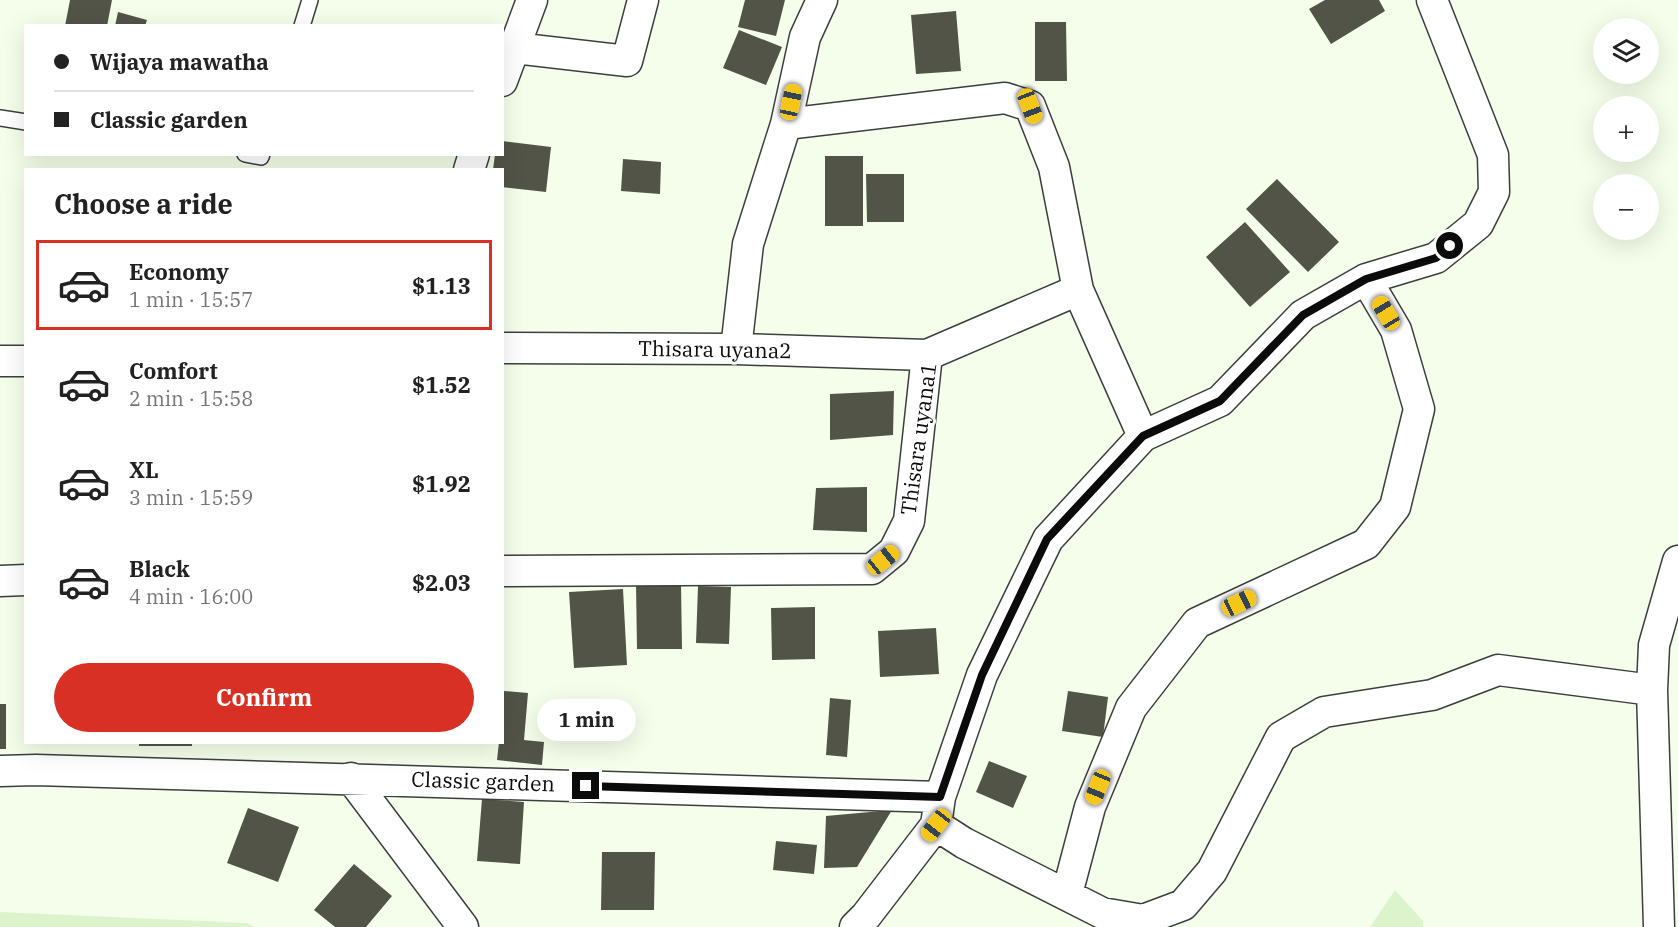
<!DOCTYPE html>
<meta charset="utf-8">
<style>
:root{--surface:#fff;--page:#f2f2f2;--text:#222;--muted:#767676;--line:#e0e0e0;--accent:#d93025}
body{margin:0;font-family:"IBM Plex Serif",serif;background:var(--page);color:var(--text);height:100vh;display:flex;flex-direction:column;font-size:22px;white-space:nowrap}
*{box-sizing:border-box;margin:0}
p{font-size:20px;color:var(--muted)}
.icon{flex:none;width:33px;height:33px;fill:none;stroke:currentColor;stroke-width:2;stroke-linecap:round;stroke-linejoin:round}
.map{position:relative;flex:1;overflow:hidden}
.details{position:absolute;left:24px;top:168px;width:480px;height:576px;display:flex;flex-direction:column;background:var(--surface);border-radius:0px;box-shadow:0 6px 24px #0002}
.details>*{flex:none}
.hud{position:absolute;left:24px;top:24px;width:480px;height:132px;border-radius:0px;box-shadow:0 6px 24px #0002;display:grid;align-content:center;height:132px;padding:0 30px;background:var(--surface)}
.tools{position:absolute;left:1593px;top:18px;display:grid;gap:12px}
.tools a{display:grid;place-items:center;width:66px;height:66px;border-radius:50%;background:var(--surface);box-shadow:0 6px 24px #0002;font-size:30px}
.end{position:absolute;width:27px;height:27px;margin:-14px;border:8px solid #0b0b0b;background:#fff;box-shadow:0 0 0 3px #fff}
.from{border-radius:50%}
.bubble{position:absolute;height:42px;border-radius:21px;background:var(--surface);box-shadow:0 6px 24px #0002;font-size:20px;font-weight:800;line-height:42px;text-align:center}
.car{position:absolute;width:18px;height:36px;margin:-18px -9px;border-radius:8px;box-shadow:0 0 4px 2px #0007;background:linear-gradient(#f5c518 24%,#345 0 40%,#f5c518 0 76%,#345 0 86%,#f5c518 0)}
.hud b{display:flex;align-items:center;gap:21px;height:57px;font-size:22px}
.hud b+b{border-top:2px solid var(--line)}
.hud i{width:15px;height:15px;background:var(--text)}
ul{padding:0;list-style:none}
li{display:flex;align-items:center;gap:18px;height:90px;margin:0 12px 9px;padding:0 18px;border:3px solid transparent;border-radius:0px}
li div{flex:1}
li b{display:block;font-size:22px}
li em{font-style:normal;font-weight:800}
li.current{border-color:var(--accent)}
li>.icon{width:54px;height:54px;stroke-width:1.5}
h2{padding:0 30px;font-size:27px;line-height:72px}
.cta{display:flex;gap:12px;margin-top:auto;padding:12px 30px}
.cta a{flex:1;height:69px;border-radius:36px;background:var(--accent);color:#fff;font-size:24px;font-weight:800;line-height:69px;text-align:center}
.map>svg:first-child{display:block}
.farmland{fill:#ddf3cc}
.building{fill:#535448}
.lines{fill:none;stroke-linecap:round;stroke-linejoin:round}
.lane-casing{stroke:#3e3e3e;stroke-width:18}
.street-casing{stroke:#3e3e3e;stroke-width:33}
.lane{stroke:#fff;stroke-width:15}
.street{stroke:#fff;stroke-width:30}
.route{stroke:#0b0b0b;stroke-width:8}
.labels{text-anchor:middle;stroke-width:6;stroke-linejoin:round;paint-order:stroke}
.street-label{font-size:21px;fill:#0b0b0b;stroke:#fff}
</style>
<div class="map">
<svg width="1678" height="927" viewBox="0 0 1678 927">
<rect width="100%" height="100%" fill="#f5feea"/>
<path class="farmland" d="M1395,890L1423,921V927H1370Z
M0,912L247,923L255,927H0Z"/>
<path class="building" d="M70,0H112L107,26H65Z
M745,0H785L776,36L738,27Z
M1325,0H1379L1385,11L1331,44L1309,9Z
M956,11L961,71L916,74L911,15Z
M118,12L147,20L145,26H115Z
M1035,22H1066L1067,81H1035Z
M739,30L782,47L766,85L723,68Z
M502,141L551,147L546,192L502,187V170H493L495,154H502Z
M825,156H863V226H825Z
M623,159L661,162L660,194L621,191Z
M866,174H904V222H867Z
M1277,179L1339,242L1308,272L1246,209Z
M1245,222L1290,272L1250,307L1206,257Z
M894,391L893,435L830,440V394Z
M867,487V532L813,530L816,488Z
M636,584H681L682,649H637Z
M698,586L731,587L729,644L696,643Z
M623,589L627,665L574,668L569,592Z
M815,607V659L772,660L771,608Z
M936,628L939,674L880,677L878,631Z
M504,691L528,693L524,740L544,742L542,765L497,760L499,742H502Z
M1068,691L1108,697L1103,737L1062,731Z
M830,698L851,700L847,757L826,755Z
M0,704H6V749H0Z
M139,742H192V746H139Z
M989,761L1027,776L1013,808L976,792Z
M482,799L524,802L520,864L477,861Z
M248,808L299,827L278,882L227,863Z
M892,810L857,867L824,868L826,816Z
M776,841L817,845L814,874L773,870Z
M602,852H655L654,910H601Z
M354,864L392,896L366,927H335L314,910Z"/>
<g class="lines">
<defs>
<path id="lane" d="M302,26L310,0
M0,118L26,122
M245,154L261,157L262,154"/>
<path id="street" d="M515,48L627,61L643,0
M502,81L532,0
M786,124L1005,98L1030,106L1054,167L1078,290
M469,170L474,154
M502,348L736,349L927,355
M736,349L748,244L786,124L805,37L822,0
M0,361H26
M502,571L872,569L894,551L909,521L927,355L1078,290L1143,436
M0,581L26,580
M0,771L36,770L940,797
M351,778L463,927
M936,825L964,843L1102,913L1143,920L1183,905L1212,871L1281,737L1324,712L1432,695L1498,670L1652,690
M1067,894L1090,807L1131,708L1197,623L1366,544L1395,507L1419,409L1396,330L1366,279
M855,927L866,916L936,825L940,797L982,675L1048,539L1143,436L1220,401L1303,315L1366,279L1436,258L1478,224L1494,192L1493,155L1432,0
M1659,927L1652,690L1654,645L1678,561"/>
</defs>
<use href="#lane" class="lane-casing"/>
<use href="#street" class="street-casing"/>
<use href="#lane" class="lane"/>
<use href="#street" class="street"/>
</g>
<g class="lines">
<path class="route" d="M586,786L940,797L982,675L1047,539L1143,436L1220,401L1303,315L1366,279L1436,258L1450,246"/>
</g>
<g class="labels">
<g class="street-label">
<text transform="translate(715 350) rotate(1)" y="7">Thisara uyana2</text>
<text transform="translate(919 439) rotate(-82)" y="7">Thisara uyana1</text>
<text transform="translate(483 782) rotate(2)" y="7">Classic garden</text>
</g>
</g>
</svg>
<div class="tools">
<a><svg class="icon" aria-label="layers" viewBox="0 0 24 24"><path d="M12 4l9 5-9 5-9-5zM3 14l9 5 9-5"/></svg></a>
<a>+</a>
<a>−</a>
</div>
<i class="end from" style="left:1450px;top:246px"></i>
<i class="end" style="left:586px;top:786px"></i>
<div class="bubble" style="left:537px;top:699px;width:99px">1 min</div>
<i class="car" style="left:791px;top:102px;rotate:12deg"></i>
<i class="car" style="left:1030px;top:106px;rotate:159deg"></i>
<i class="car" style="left:1386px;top:313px;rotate:329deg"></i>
<i class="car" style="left:883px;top:560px;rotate:51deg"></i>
<i class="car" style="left:1239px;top:603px;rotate:65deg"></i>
<i class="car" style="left:1098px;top:787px;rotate:202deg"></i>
<i class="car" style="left:936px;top:825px;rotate:218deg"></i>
<div class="hud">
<b><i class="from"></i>Wijaya mawatha</b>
<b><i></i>Classic garden</b>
</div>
<section class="details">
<h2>Choose a ride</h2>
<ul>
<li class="current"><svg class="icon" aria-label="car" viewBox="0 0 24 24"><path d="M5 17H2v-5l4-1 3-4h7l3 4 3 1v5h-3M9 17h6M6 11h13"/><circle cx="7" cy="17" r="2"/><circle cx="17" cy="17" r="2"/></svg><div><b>Economy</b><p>1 min · 15:57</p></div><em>$1.13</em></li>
<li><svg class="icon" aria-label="car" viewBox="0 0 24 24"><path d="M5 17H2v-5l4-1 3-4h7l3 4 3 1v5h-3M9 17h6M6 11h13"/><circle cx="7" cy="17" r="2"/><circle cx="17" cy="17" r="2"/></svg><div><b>Comfort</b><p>2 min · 15:58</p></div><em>$1.52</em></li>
<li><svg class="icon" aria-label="car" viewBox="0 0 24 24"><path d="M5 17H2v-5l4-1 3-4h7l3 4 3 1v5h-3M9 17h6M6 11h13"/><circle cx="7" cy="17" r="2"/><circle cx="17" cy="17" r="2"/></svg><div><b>XL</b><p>3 min · 15:59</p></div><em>$1.92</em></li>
<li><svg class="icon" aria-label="car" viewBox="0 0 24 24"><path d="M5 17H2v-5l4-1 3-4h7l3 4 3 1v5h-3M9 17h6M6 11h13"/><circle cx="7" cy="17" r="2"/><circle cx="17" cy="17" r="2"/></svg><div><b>Black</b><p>4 min · 16:00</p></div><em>$2.03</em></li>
</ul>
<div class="cta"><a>Confirm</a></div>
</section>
</div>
